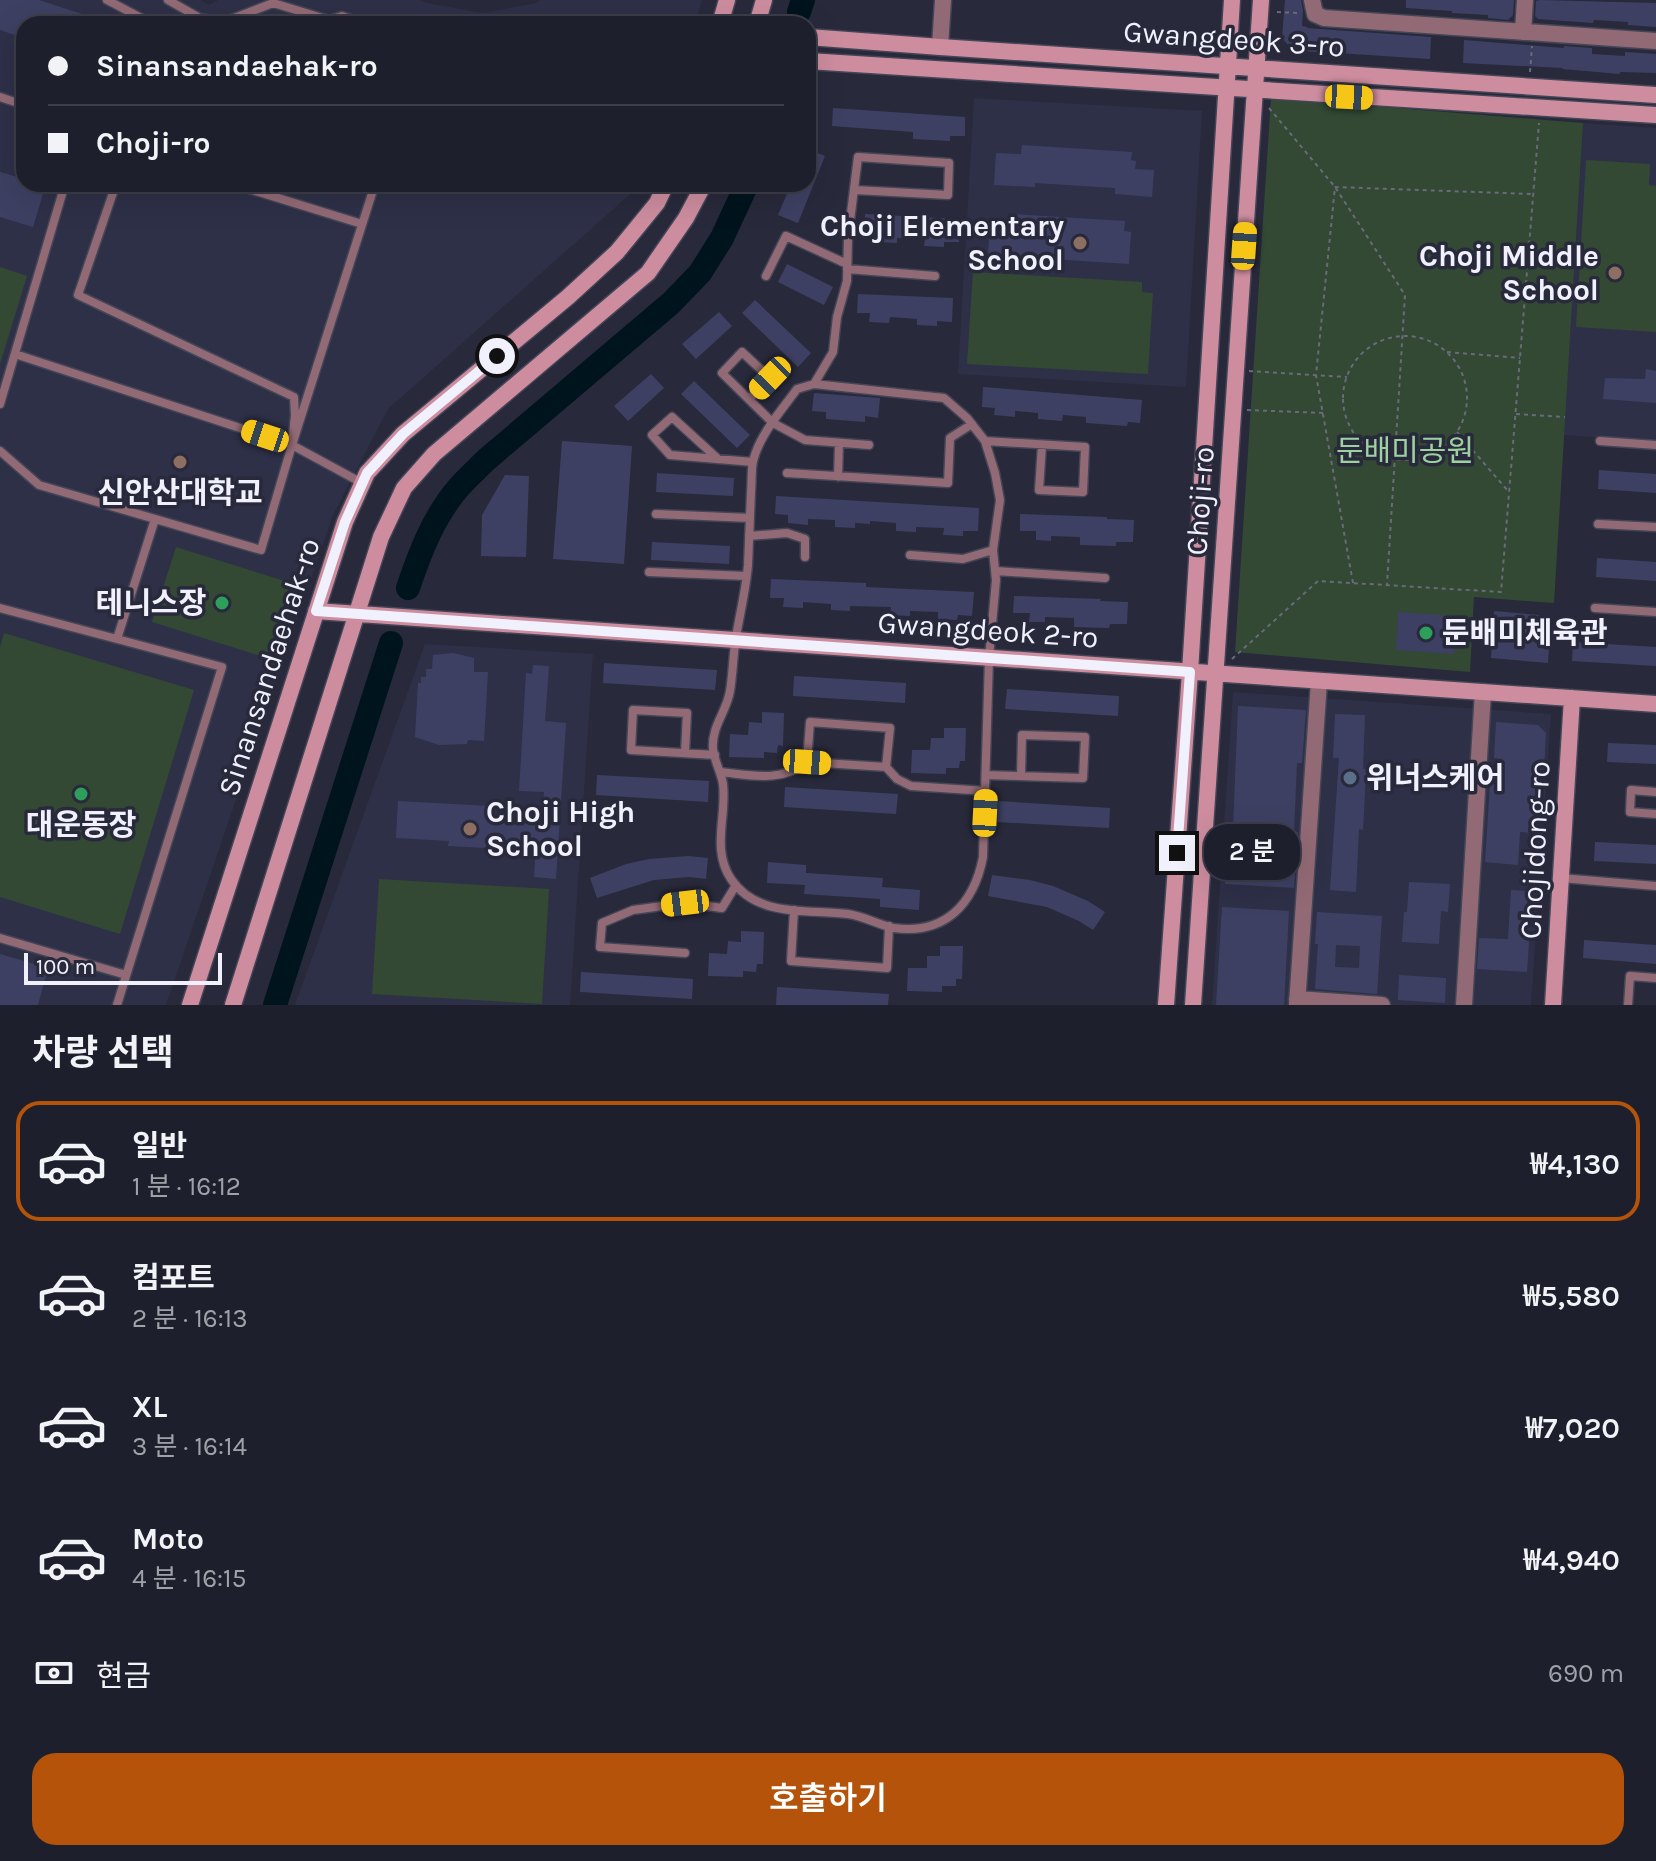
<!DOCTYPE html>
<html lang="ko">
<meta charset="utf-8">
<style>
:root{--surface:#1e1f2c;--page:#2b2c38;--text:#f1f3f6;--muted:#a1a2a9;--line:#3c3d48;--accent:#b45309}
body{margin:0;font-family:Karla,"Noto Sans KR",sans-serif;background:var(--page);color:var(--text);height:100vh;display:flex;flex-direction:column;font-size:30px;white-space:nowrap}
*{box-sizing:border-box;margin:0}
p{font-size:26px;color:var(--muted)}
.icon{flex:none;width:44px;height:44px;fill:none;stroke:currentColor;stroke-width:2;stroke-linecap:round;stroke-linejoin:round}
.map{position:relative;height:1005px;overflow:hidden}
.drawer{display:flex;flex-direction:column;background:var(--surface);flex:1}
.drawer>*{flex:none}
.guide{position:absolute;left:16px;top:16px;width:800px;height:176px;border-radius:24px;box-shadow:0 8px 32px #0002,0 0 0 2px var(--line);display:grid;align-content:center;height:176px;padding:0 32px;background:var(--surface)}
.scale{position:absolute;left:24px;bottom:20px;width:198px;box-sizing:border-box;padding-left:8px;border:4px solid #f0f1fd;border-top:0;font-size:22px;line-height:28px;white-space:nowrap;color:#f0f1fd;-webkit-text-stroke:6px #28293b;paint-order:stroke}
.end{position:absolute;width:36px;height:36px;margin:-18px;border:10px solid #f0f1fd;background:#111;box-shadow:0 0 0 4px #111}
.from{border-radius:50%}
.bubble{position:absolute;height:56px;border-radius:24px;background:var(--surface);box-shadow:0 8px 32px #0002,0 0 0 2px var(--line);font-size:26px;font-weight:600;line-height:56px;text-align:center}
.car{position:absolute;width:24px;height:48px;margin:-24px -12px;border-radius:10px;box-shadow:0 0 6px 2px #0007;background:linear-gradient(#f5c518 24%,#345 0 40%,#f5c518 0 76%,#345 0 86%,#f5c518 0)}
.guide b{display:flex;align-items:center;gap:28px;height:76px;font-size:30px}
.guide b+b{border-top:2px solid var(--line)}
.guide i{width:20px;height:20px;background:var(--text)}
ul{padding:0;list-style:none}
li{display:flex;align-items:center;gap:24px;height:120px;margin:0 16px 12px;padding:0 16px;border:4px solid transparent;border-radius:24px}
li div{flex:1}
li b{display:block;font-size:30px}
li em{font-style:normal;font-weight:600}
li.on{border-color:var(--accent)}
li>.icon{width:72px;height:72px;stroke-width:1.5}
h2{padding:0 32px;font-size:36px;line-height:96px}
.pay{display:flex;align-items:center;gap:20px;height:88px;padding:0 32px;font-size:30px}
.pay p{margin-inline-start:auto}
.button{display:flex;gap:16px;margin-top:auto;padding:16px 32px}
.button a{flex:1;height:92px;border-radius:24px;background:var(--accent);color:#fff;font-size:32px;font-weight:600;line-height:92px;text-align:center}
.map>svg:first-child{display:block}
.built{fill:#2e3048}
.green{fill:#334934}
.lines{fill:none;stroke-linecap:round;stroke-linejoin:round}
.river{stroke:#00141d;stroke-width:24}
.building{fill:#3e4063;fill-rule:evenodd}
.lane-casing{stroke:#444556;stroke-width:11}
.street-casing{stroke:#444556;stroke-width:19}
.secondary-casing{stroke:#444556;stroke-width:19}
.path{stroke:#696a7a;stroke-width:2;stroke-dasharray:4 4;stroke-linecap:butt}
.lane{stroke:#926a75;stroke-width:8}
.street{stroke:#926a75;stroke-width:16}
.secondary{stroke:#cd8d9f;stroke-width:16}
.route{stroke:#f0f1fd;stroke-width:10}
.education-dot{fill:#8d6e63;stroke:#28293b;stroke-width:3}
.leisure-dot{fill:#2e9e5b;stroke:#28293b;stroke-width:3}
.service-dot{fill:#5c6f8a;stroke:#28293b;stroke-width:3}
.labels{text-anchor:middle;stroke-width:7;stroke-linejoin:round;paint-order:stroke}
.street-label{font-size:30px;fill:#f0f1fd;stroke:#28293b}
.poi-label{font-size:30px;font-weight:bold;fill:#f0f1fd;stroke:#28293b;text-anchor:end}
.park-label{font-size:30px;fill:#9dd2a0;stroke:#28293b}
</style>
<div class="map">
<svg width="1656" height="1005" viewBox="0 0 1656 1005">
<rect width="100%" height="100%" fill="#28293b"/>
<path class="built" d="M0,0H201L209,5L218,0H420L427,3L483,13L536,3L540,0H702L695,24H24V184H638L636,189L388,409L333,515L166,1005H0Z
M974,98L1202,111L1186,387L958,374Z
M1583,123L1656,128V441L1564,435Z
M425,644L593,654L570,1005H295Z
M1233,692L1551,714L1531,1005H1212Z"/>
<path class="green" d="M1271,98L1583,123L1554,603L1474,597L1470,672L1235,652Z
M1586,160L1650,164L1649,185L1656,186V332L1576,327Z
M0,267L27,276L0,364Z
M973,272L1142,282V292L1153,293L1148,374L967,364Z
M176,547L291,583L267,658L152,622Z
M4,633L194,690L120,934L0,897V647Z
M379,879L549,889L542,1004L372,994Z"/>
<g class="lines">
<path class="river" d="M799,12L803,0
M408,588C420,552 434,516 459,487C468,477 477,469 486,460L671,303L700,273L722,238L747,184
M275,1005L391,643"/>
</g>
<path class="building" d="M0,0H39L85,15L83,24H24V38L0,30Z
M1285,0H1301L1303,11L1302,26L1307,27V28L1431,37L1430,59L1337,53V54L1293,50L1282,38Z
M1406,0H1514L1513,15L1508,20L1488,18V15L1452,13V11L1406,8Z
M1540,0L1656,3V27L1628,25V22L1594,20L1593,23L1538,19L1535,16L1536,1Z
M1464,40L1564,48V46L1592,48V54L1625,56V52L1656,54V73L1620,72V74L1562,69L1563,68L1463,63Z
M833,108L965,117V136H950V141L913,139V132L832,126Z
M1022,145L1132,152L1131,160L1136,161L1135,169L1154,170L1152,197L1115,194V188L1035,183V187L994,185L996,153L1021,154Z
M808,149L825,156L798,223L778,215L791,184H808Z
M0,172L24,179V184H46L33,227L0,217Z
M865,214L960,219L959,242H944V247L924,246L925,239L897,238V243L877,242V234L864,233Z
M1013,214L1125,221L1124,231L1131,232L1129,264L988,255L990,221L1013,223Z
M787,264L833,287L824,305L778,282Z
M858,294L953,298L952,322L937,321V326L917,325V319L890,317L889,323L869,322L870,313H857Z
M755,300L811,353L798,367L742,313Z
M719,312L732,326L696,359L682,344Z
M1646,369L1656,371V403L1603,399L1605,378L1645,379Z
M651,374L664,388L628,421L614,406Z
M694,381L750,435L737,448L681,394Z
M983,387L1142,400L1140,423L1128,422L1127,426L1086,423V417L1063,415L1062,421L1038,419V413L1015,411V417L994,415L995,408L982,407Z
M814,393L880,398L878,418L865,416V422L826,419V412L812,411Z
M562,441L632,446L624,564L553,559Z
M1599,470L1656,474V493L1598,489Z
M657,473L734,478L733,496L656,492Z
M505,475L529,476L526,557L481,556L482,515Z
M776,496L979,508L978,531H963V536L943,535L944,528L916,527V532L896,531V523L870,521V524L855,523V528L835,527V520L808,519V525L788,523V515L775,514Z
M1020,514L1107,517V519L1134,520L1133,542H1116V546L1080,545V537L1051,536V541L1036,540V531H1020Z
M652,542L730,546L729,564L651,560Z
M1597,558L1656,562V581L1596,577Z
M771,579L866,583V587L974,592L972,616L958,615L957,620L938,619V612L910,611V616L890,615L891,607L850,606V611L831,610V604L803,602V608L783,607L784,598H770Z
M1014,596L1101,599L1100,601L1128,602L1127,624H1110L1109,628L1074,627V618L1045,617V622H1029L1030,613H1013Z
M1494,611L1551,616L1548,663L1491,658Z
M1398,612L1456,616L1454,654L1396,650Z
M1573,642L1656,647V666L1572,661Z
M453,653L474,658V672H488L484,741L468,740L467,744L439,745L415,737L418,683H421V677H426V669H432L433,655Z
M604,663L717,670L715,690L603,683Z
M533,665L549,666L545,721L566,723L556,879L534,877L536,847L487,844V848L448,846L449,841L396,838L398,801L489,806L488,822L524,825V817L542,818L544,792L519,791L526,673L532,674Z
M794,676L906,683L905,703L793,696Z
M1007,689L1119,696L1118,716L1005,709Z
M1238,706L1306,710L1302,763H1297L1294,832H1298L1294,888L1225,884L1229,828H1233ZM1250,825L1278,826L1277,848L1248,846Z
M762,712L784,713L783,746L778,745L777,753L764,752V758L729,757L730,734L748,735L749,722L762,723Z
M1335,714L1365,715L1363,769H1366L1365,793L1363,830L1359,829L1356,892L1330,890L1339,758H1333Z
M1496,722L1538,725L1546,733L1544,769H1541L1537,833L1520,832L1518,865L1485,862L1490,784H1501L1502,759L1494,758Z
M944,728H966L965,761H960L959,768H946V774L911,773L912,750H930L931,738H944Z
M1608,743L1656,745V764L1607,762Z
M597,775L709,781L708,802L596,795Z
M785,787L898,794L896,814L784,807Z
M998,801L1110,808L1109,828L997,822Z
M1595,842L1656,845V864L1594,861Z
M688,856L708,858L706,879L689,877L654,880L597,898L590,878L626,864L649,859Z
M768,862L806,865V873L883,878L882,887L920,890L919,910L880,907V899L804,894L805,885L767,883Z
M992,875L1030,880L1053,886L1088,901L1105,912L1093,930L1079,921L1047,907L988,896Z
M1409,882L1450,884L1448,912L1441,911L1439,944L1402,942L1404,912H1407Z
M1511,890L1528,891L1525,940L1529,941L1527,972L1477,969L1479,938L1508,939Z
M1222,907L1289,911L1284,1005H1216Z
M1317,912L1382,916L1377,994L1315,989L1318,944H1315ZM1336,945L1360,946L1359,968L1335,967Z
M741,931L764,932L763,964H757L756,972L743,971V977L708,976L709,953L727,954L728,941L741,942Z
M1584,940L1656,945V964L1583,958Z
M940,946H963L962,979H956V986H942V992L907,991L908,968H927V956H940Z
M0,954L48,968L38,1005H0Z
M581,972L693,979L692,999L580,992Z
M1399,975L1446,978L1445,1003L1398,1000Z
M777,987L889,994L888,1005H776Z"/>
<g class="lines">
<defs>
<path id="lane" d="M107,0L147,21L163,23L199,18L224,22L273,3L329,20L342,16L365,24
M168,0L198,17
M0,97L24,105
M116,184L78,295L294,397L295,415L292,445L375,184
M233,184L362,224
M847,269L935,276
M766,276L786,236L847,264
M15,354L292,445L362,483
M814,384L944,398L967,418L985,441L995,473L1000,500L993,550L996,580L989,658L983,857C974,904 945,935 894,928C878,925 864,916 848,914C808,909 757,918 731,879C711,849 727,816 723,784C721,772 714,760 713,749C711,727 727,711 730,691C733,673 733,655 736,637C740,613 746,589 748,565C749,540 750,516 751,492C752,482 751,471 753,461C760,434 781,411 797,389Z
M814,384L833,352L837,317L847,281L848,237L858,157L949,163L948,195L855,190
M749,399L770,378L742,352L722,373L773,423L805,440L869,445
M0,404L65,184
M985,441L1085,447L1083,492L1039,490L1042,445
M1600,441L1656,445
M0,451L39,485L261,550L292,445
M718,459L672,417L652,435L670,455L753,462
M787,473L948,483L950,438L972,424
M838,477L839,443
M656,514L750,518
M1598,524L1656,527
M749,536L787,533L805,539V557
M910,555L963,559L993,550
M996,571L1105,578
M649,572L746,576
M0,608L117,639L155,519
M1595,608L1656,612
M117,639L222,667L117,1005
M685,753L687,713L633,710L631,750L715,755
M807,762L810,722L890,728L886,767
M720,772C752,775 780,783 807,762L886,767L897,779L911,786L986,791
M986,775L1083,778L1085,737L1022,735L1021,776
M1656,792L1631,790L1630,812L1656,814
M1561,878L1656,886
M794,910L791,961L887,968L889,926
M0,938L126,975
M685,953L600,947L602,923L633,910L685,903L722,908L736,885
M1628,1005L1630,976L1656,978"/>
<path id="street" d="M1312,0L1315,14L1324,18L1656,41
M1523,32L1525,0
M940,47L943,0
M1297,999L1382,1005
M1297,1005L1319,681
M1464,1005L1483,692"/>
<path id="secondary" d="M720,24L727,0
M757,24L764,0
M808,37L940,47L1656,95
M808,61L1656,115
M316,611L1656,704
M190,1005L345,522L367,473L403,434L568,297L617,252L657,203L666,184
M233,1005L381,537L404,488L434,454L648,273L686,218L704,184
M1166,1005L1190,672L1232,0
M1193,1005L1261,0
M1553,1005L1572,698"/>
</defs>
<use href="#lane" class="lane-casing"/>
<use href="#street" class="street-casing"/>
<use href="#secondary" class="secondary-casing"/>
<path class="path" d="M1277,12L1298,13
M1530,72L1532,46
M1269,108L1335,187L1405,295L1387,584
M1343 398a62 62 0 1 1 124 0a62 62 0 1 1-124 0Z
M1447,352L1520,358
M1249,371L1347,377
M1247,410L1323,413
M1516,414L1565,417
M1457,432L1508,491
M1353,583L1316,375L1335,187L1532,194
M1232,659L1318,581L1501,592L1539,123"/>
<use href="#lane" class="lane"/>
<use href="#street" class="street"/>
<use href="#secondary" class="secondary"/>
</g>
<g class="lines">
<path class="route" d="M497,356L403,434L367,473L345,522L316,611L1190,672L1177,853"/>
</g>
<g class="education-dot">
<circle cx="1080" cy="243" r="8"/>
<circle cx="1615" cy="273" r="8"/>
<circle cx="180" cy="462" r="8"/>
<circle cx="470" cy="829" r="8"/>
</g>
<g class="leisure-dot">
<circle cx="222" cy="603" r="8"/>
<circle cx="1426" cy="633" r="8"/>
<circle cx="81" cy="794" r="8"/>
</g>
<circle class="service-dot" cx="1350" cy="778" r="8"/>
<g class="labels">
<g class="street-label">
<text transform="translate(1234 39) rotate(4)" y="10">Gwangdeok 3-ro</text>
<text transform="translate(1200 501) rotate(-86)" y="10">Choji-ro</text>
<text transform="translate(988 630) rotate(4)" y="10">Gwangdeok 2-ro</text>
<text transform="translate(269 667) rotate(-72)" y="10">Sinansandaehak-ro</text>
<text transform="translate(1535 850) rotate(-87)" y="10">Chojidong-ro</text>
</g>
<g class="poi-label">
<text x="1064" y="236">Choji Elementary<tspan x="1064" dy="34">School</tspan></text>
<text x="1599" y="266">Choji Middle<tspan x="1599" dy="34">School</tspan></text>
<text x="180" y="503" text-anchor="middle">신안산대학교</text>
<text x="206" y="613">테니스장</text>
<text x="1442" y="643" text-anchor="start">둔배미체육관</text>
<text x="1366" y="788" text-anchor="start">위너스케어</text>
<text x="486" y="822" text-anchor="start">Choji High<tspan x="486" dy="34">School</tspan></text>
<text x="81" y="835" text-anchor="middle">대운동장</text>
</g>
<g class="park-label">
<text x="1405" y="461">둔배미공원</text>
</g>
</g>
</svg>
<div class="scale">100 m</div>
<i class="end from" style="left:497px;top:356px"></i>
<i class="end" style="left:1177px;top:853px"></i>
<div class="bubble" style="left:1204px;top:824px;width:96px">2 분</div>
<i class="car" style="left:1349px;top:97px;rotate:93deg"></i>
<i class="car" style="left:1244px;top:246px;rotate:4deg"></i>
<i class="car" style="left:770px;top:378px;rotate:224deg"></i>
<i class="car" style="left:265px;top:436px;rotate:288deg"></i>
<i class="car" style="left:807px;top:762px;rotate:94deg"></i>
<i class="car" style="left:985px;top:813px;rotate:3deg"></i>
<i class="car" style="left:685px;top:903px;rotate:263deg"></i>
<div class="guide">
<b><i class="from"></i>Sinansandaehak-ro</b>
<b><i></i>Choji-ro</b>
</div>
</div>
<section class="drawer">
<h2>차량 선택</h2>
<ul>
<li class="on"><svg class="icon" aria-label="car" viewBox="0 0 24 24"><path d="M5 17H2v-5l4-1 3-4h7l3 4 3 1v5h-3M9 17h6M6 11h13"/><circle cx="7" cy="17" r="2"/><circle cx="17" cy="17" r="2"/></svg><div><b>일반</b><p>1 분 · 16:12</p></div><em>₩4,130</em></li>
<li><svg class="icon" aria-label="car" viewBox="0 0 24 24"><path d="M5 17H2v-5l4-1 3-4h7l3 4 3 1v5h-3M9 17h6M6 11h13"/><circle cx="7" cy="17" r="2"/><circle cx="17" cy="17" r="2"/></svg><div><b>컴포트</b><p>2 분 · 16:13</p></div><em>₩5,580</em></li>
<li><svg class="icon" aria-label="car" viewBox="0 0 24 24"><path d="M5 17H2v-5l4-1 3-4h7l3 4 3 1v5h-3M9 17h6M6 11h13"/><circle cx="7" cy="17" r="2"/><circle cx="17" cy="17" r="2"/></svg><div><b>XL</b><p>3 분 · 16:14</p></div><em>₩7,020</em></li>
<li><svg class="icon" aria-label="car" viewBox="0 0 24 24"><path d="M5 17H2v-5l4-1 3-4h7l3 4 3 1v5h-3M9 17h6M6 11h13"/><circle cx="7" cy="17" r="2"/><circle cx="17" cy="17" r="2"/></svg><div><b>Moto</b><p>4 분 · 16:15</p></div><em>₩4,940</em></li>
</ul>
<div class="pay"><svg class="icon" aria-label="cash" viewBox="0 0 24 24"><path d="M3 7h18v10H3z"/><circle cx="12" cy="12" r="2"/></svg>현금<p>690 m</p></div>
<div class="button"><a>호출하기</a></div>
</section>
